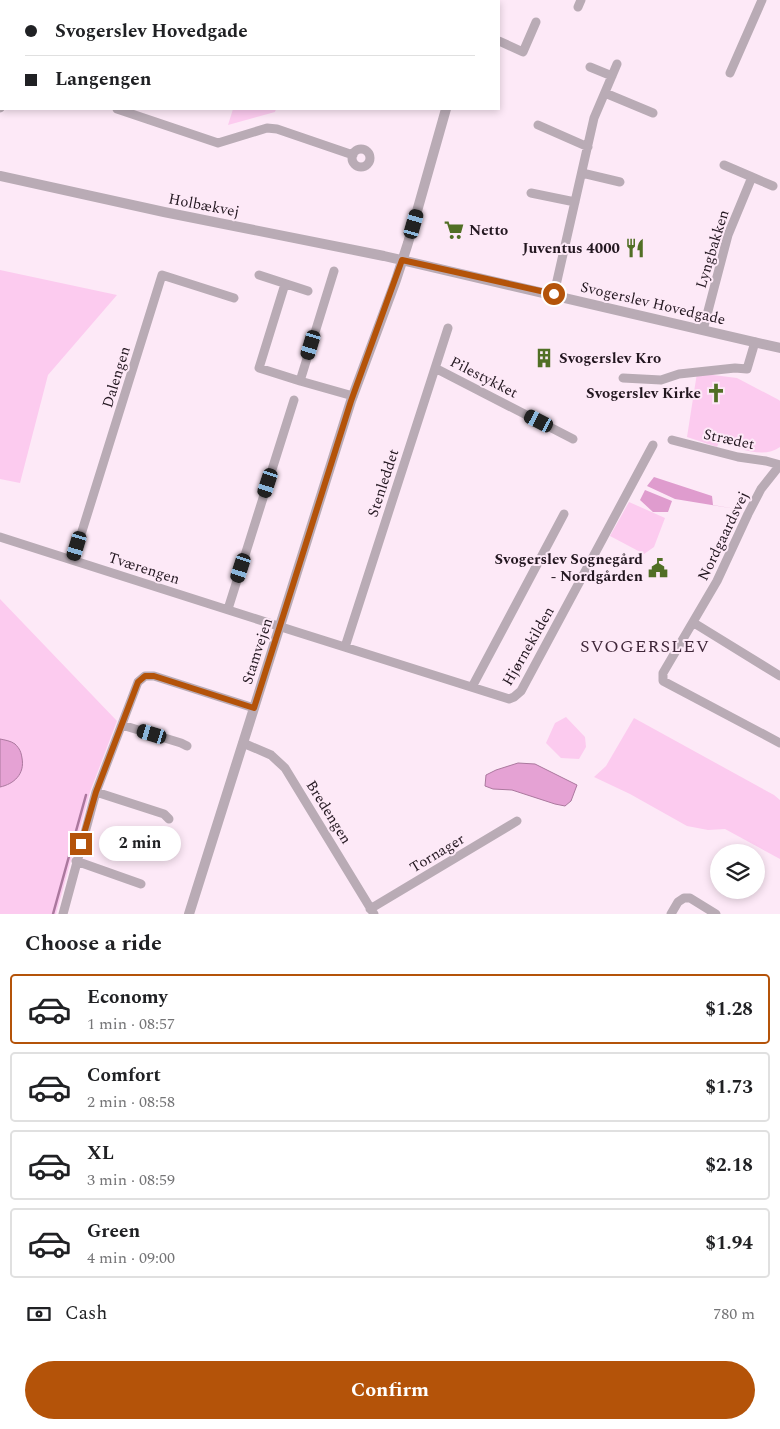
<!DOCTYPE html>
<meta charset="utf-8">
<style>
:root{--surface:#fff;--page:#f6f6f6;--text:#202124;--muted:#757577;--line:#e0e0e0;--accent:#b45309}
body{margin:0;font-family:Spectral,serif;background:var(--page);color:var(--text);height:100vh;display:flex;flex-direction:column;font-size:19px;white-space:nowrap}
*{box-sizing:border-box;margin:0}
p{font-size:16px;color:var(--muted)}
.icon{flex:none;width:28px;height:28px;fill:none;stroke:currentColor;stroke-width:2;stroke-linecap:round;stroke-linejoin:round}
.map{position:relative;height:914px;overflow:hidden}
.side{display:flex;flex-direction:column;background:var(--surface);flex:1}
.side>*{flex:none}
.guide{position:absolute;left:0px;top:0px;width:500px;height:110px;box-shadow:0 2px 8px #0003;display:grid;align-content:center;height:110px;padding:0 25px;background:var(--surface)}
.fabs{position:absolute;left:710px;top:844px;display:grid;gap:10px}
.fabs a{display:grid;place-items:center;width:55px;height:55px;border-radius:50%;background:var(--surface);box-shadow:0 2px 8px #0003;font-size:25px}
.end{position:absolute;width:22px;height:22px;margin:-11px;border:6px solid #b45309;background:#fff;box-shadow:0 0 0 2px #fff}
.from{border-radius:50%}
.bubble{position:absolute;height:35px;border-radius:18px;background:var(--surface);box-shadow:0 2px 8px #0003;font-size:16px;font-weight:700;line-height:35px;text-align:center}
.car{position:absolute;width:15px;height:30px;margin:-15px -8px;border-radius:6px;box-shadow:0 0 4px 1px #0007;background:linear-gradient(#222 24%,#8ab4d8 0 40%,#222 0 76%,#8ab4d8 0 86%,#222 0)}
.guide b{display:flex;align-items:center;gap:18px;height:48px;font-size:19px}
.guide b+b{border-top:1px solid var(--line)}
.guide i{width:12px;height:12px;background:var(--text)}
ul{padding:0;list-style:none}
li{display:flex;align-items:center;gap:15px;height:70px;margin:0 10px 8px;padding:0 15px;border:2px solid var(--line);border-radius:5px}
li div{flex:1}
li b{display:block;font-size:19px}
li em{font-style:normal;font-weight:700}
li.active{border-color:var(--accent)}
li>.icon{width:45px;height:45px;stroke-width:1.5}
h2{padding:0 25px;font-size:22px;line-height:60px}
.pay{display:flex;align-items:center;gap:12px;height:55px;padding:0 25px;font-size:19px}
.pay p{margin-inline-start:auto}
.button{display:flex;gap:10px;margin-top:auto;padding:10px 25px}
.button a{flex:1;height:58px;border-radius:30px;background:var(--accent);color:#fff;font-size:20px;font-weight:700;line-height:58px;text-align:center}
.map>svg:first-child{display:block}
.green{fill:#fccbef}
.forest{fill:#df9cce}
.water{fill:#e5a2d4;stroke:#ab789e}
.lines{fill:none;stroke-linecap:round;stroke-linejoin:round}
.stream{stroke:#ab789e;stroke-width:2.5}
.minor{stroke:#b9abb5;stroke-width:9}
.tertiary{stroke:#b9abb5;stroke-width:10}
.route{stroke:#b45309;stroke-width:6}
.labels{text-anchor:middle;stroke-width:4;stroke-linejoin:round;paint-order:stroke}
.street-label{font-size:15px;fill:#231720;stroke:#fde9f7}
.poi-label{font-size:15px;font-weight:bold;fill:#231720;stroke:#fde9f7;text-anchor:end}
.quarter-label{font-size:18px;letter-spacing:1px;fill:#402739;stroke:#fde9f7}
</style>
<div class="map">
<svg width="780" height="914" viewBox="0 0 780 914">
<rect width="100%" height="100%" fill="#fde9f7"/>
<path class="green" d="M233,109H276L275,112L228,125Z
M0,270L117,295L48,375L20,483L0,479Z
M697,373L737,378L779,400L780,401V447C762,460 738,447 719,442L717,447L687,437Z
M629,502L665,518L654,547L644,554L610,536Z
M0,599L117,721L90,792L56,914H0V787L8,785L14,743L0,739Z
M566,717L585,737L586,747L579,759L561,758L546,743L555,723Z
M634,718L774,795L780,800V859L725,829L708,830L687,826L630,794L594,777L606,766Z"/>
<path class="forest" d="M654,477L712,496L713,505L736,509L675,499L647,486Z
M645,490L672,501L668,512H653L640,500Z"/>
<path class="water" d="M0,739C5,740 11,741 15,744C20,749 21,752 22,758C25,774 14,784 0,787Z
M518,763L535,764L577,785L571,801L565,806L555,804L512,790L493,789L485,786L486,775L496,770Z"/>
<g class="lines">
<path class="stream" d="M53,914L86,795"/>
<path class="minor" d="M493,1L494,0
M578,7L581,0
M499,41L523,52L536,22
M590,67L612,76
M0,69H1
M730,73L762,0
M605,93L653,113
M0,108L1,103
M117,109L218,143L267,128L277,129L353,155
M538,125L588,147
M352 158a9 9 0 1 1 18 0a9 9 0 1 1-18 0Z
M582,173L620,182
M752,177L773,186
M531,193L575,202
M334,271L300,381L353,396
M259,275L308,291
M285,284L259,368L300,381
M554,294L594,118L617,64
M703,330L728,235L752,177L724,165
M435,368L573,439
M623,378L661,380L679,374L735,368L747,369L755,342
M672,440L738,457L766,461L780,465
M780,465L761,489L748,514L717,581L663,673V681L780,743
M0,537L297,632L509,699L514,697L521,691L653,445
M73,560L162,275L234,298
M228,609L294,400
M694,623L780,676
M345,647L448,328
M472,687L564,514
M122,725L181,743L187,746
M243,743L271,755L285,768L374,914
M96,792L164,814L169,819
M76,861L141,884
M370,909L517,821
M63,914L96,792L138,682L145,676H154L254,708
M671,914L678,902L684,898H690L716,914"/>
<path class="tertiary" d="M480,1V0
M0,176L164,212L384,256L780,348
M189,914L351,401L396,280L408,243L446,109"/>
</g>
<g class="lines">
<path class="route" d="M81,844L96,792L138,682L145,676H154L254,708L351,401L402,260L554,294"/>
</g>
<defs>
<symbol id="supermarket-bare" viewBox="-9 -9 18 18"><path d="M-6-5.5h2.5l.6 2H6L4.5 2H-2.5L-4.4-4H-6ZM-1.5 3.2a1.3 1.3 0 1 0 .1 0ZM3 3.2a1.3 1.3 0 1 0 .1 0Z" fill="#516f25" stroke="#fde9f7" stroke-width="2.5" paint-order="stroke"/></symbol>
<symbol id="restaurant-bare" viewBox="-9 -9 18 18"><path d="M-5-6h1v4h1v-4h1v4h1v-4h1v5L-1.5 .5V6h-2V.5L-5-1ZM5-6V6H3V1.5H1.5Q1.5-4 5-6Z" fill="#516f25" stroke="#fde9f7" stroke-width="2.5" paint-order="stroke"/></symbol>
<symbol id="building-bare" viewBox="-9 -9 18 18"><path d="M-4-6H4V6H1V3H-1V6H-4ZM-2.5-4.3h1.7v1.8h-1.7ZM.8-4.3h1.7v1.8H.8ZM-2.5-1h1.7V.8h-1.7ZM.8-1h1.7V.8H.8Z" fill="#516f25" stroke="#fde9f7" stroke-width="2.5" paint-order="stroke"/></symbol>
<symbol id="church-bare" viewBox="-9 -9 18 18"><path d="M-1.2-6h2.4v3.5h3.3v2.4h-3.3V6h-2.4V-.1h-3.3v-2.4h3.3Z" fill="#516f25" stroke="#fde9f7" stroke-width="2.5" paint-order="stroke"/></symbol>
<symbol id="civic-bare" viewBox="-9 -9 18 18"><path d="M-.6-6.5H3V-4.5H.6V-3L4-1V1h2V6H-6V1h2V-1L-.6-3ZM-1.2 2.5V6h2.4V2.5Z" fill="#516f25" stroke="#fde9f7" stroke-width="2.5" paint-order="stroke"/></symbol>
</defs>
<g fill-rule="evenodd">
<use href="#supermarket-bare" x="440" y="216" width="28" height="28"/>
<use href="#restaurant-bare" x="621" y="234" width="28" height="28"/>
<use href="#building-bare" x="530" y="344" width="28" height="28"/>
<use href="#church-bare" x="702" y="379" width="28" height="28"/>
<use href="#civic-bare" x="644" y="554" width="28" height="28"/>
</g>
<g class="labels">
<g class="street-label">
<text transform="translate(204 205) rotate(11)" y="5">Holbækvej</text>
<text transform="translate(712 249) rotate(-73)" y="5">Lyngbakken</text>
<text transform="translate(653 303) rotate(13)" y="5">Svogerslev Hovedgade</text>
<text transform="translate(116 377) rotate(-73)" y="5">Dalengen</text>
<text transform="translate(484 377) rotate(27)" y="5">Pilestykket</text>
<text transform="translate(729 439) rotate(12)" y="5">Strædet</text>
<text transform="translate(383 483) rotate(-72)" y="5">Stenleddet</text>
<text transform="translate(723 536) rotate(-64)" y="5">Nordgaardsvej</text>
<text transform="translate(144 568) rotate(18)" y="5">Tværengen</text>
<text transform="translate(528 646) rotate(-60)" y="5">Hjørnekilden</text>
<text transform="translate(257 651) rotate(-72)" y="5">Stamvejen</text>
<text transform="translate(329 812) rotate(58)" y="5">Bredengen</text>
<text transform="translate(437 853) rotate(-31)" y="5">Tornager</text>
</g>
<g class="poi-label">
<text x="469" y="235" text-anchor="start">Netto</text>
<text x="620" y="253">Juventus 4000</text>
<text x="559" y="363" text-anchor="start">Svogerslev Kro</text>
<text x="701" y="398">Svogerslev Kirke</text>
<text x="643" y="564">Svogerslev Sognegård<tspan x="643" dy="17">- Nordgården</tspan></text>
</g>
<g class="quarter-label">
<text x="645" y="652">SVOGERSLEV</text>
</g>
</g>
</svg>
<div class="fabs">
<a><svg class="icon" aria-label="layers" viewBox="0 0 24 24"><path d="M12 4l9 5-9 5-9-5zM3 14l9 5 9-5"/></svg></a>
</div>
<i class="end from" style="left:554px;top:294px"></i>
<i class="end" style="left:81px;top:844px"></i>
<div class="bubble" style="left:99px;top:826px;width:82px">2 min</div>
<i class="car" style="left:414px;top:224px;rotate:16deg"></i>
<i class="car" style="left:311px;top:345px;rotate:197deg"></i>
<i class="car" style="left:539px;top:421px;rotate:297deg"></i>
<i class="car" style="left:268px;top:483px;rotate:198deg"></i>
<i class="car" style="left:77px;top:546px;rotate:197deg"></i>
<i class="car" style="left:241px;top:568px;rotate:198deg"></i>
<i class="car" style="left:152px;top:734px;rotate:287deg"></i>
<div class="guide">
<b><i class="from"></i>Svogerslev Hovedgade</b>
<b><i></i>Langengen</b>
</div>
</div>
<section class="side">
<h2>Choose a ride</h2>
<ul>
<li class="active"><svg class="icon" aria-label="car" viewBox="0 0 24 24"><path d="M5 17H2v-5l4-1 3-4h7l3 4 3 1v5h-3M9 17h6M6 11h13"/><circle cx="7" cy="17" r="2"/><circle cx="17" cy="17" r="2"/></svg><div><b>Economy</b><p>1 min · 08:57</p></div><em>$1.28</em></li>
<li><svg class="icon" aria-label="car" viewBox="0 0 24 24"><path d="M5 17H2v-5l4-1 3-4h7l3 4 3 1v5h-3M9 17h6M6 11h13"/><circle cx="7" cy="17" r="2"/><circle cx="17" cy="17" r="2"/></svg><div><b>Comfort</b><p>2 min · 08:58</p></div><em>$1.73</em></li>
<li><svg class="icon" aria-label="car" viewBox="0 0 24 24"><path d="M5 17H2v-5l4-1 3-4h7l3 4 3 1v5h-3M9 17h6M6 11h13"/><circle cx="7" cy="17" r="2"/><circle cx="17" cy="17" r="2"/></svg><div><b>XL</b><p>3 min · 08:59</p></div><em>$2.18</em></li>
<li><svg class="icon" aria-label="car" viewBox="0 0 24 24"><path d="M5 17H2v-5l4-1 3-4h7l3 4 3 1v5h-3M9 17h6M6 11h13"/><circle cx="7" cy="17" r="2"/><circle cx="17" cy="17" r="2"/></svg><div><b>Green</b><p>4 min · 09:00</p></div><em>$1.94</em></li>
</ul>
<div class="pay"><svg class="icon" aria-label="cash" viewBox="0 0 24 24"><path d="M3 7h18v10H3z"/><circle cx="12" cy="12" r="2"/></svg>Cash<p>780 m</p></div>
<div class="button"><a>Confirm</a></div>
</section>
